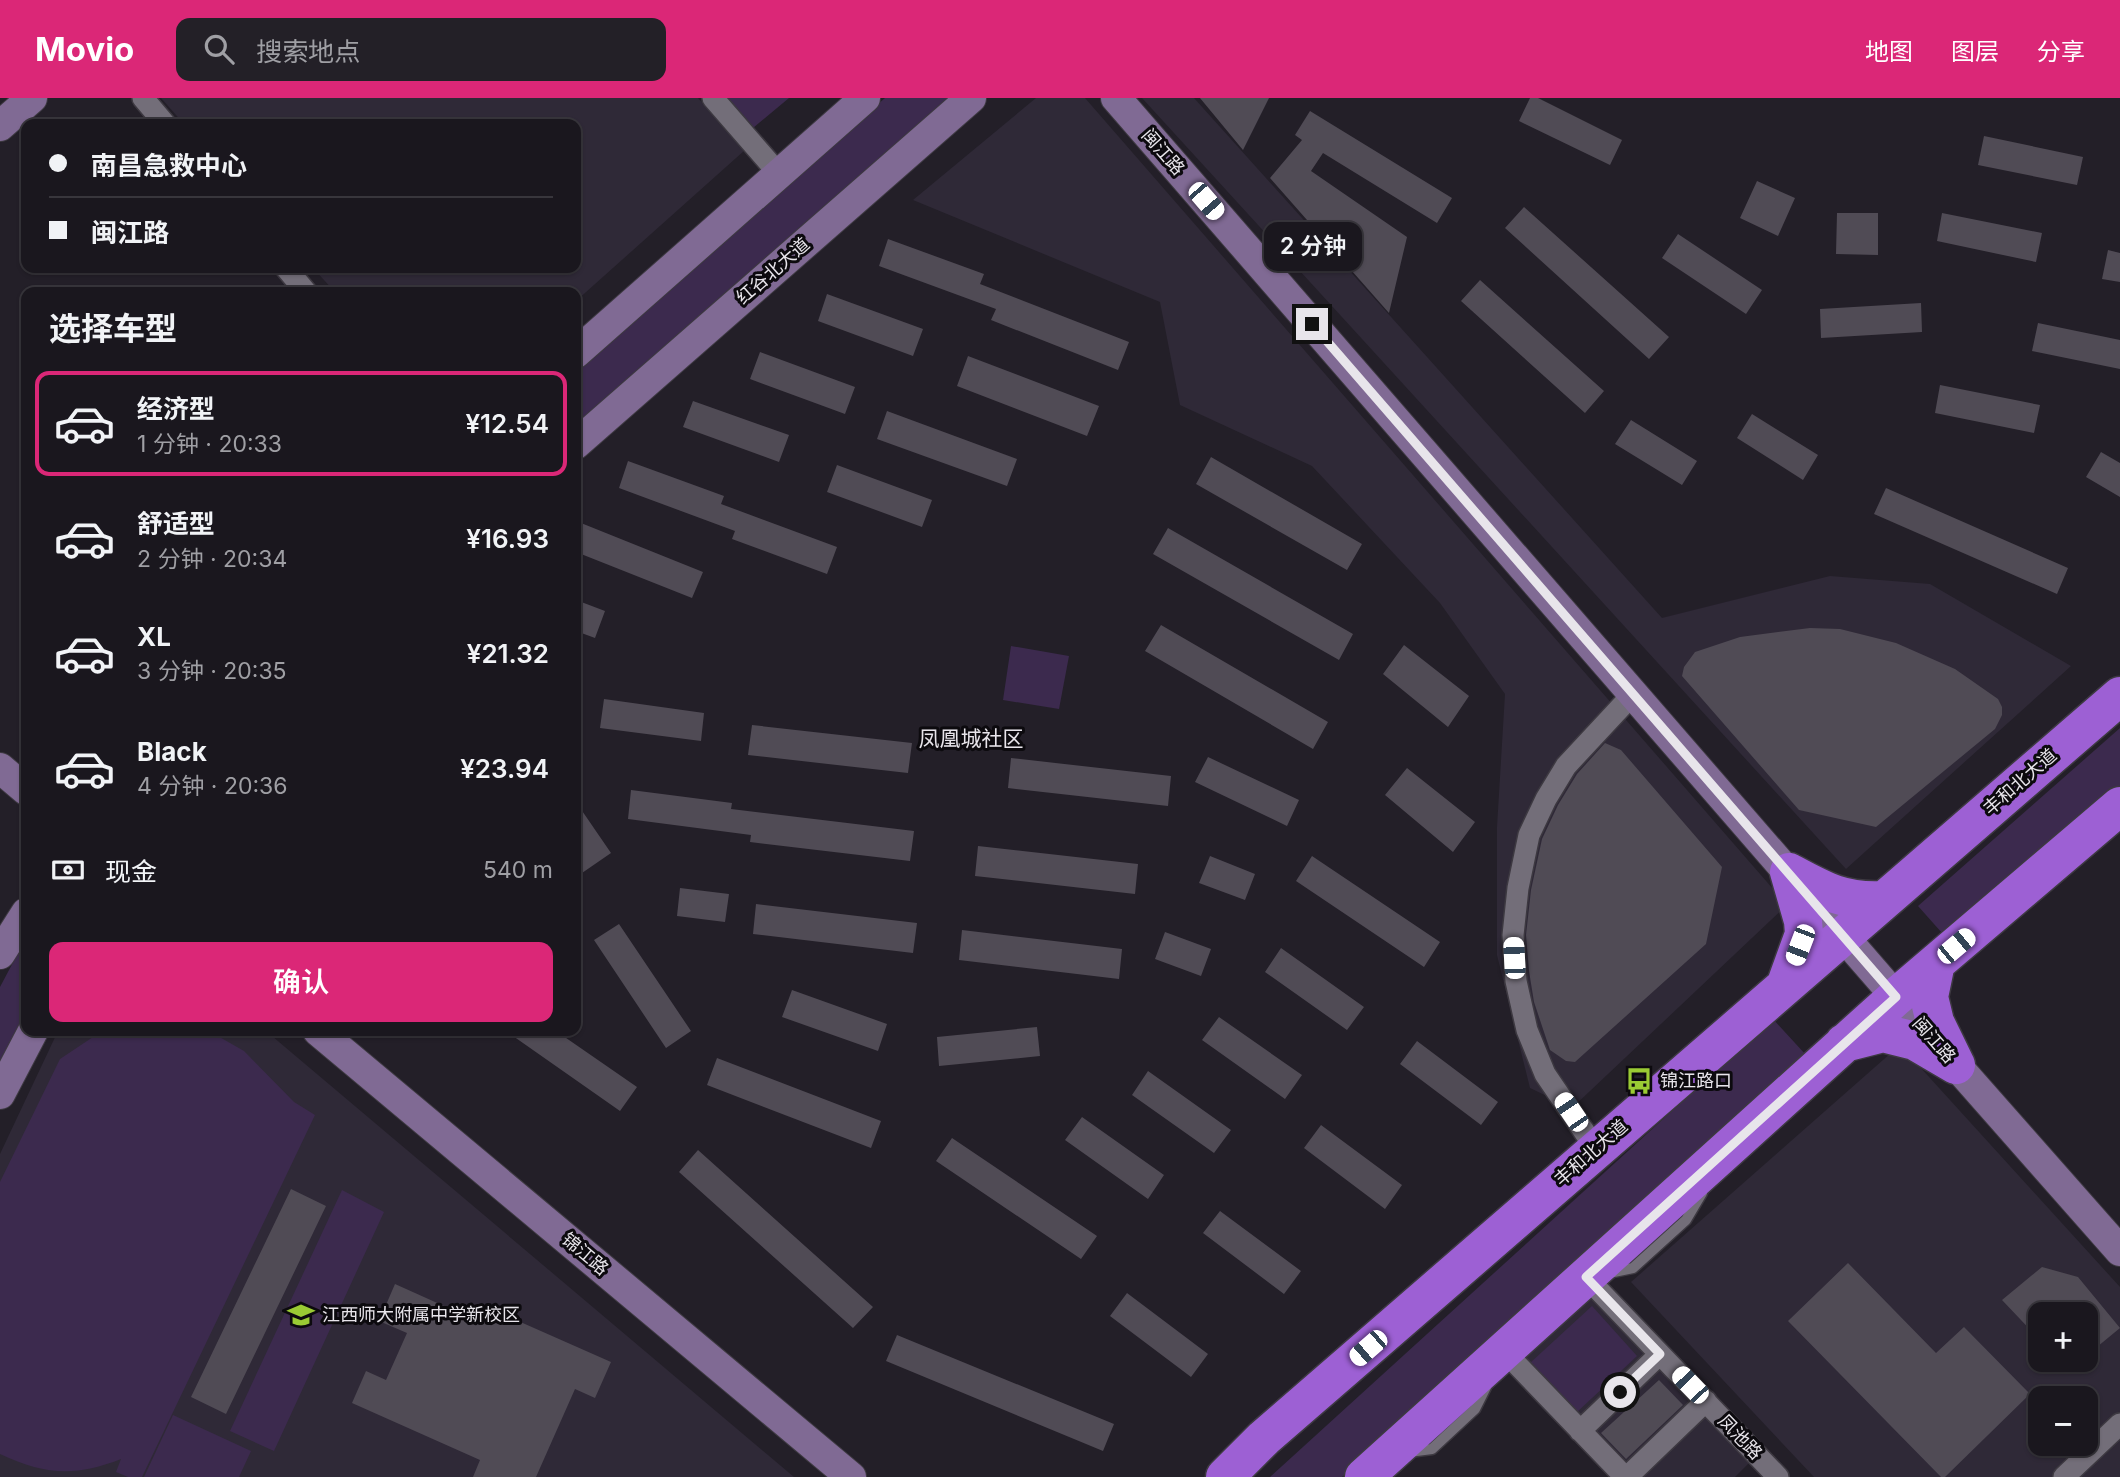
<!DOCTYPE html>
<html lang="zh">
<meta charset="utf-8">
<style>
:root{--surface:#1a171e;--page:#232027;--text:#f1f3f6;--muted:#9f9fa4;--line:#38363c;--accent:#db2777}
body{margin:0;font-family:Inter,"Noto Sans SC",sans-serif;background:var(--page);color:var(--text);height:100vh;display:flex;flex-direction:column;font-size:26px;white-space:nowrap}
*{box-sizing:border-box;margin:0}
p{font-size:23px;color:var(--muted)}
.icon{flex:none;width:38px;height:38px;fill:none;stroke:currentColor;stroke-width:2;stroke-linecap:round;stroke-linejoin:round}
.map{position:relative;flex:1;overflow:hidden}
.details{position:absolute;left:21px;top:189px;width:560px;height:749px;display:flex;flex-direction:column;background:var(--surface);border-radius:14px;box-shadow:0 2px 5px #0004,0 0 0 2px var(--line)}
.details>*{flex:none}
.banner{position:absolute;left:21px;top:21px;width:560px;height:154px;border-radius:14px;box-shadow:0 2px 5px #0004,0 0 0 2px var(--line);display:grid;align-content:center;height:154px;padding:0 28px;background:var(--surface)}
.controls{position:absolute;left:2028px;top:1204px;display:grid;gap:14px}
.controls a{display:grid;place-items:center;width:70px;height:70px;border-radius:14px;background:var(--surface);box-shadow:0 2px 5px #0004,0 0 0 2px var(--line);font-size:35px}
.end{position:absolute;width:32px;height:32px;margin:-16px;border:9px solid #e8e5eb;background:#111;box-shadow:0 0 0 4px #111}
.from{border-radius:50%}
.bubble{position:absolute;height:49px;border-radius:14px;background:var(--surface);box-shadow:0 2px 5px #0004,0 0 0 2px var(--line);font-size:23px;font-weight:600;line-height:49px;text-align:center}
.car{position:absolute;width:21px;height:42px;margin:-21px -10px;border-radius:9px;box-shadow:0 0 5px 2px #0007;background:linear-gradient(#fff 24%,#345 0 40%,#fff 0 76%,#345 0 86%,#fff 0)}
.banner b{display:flex;align-items:center;gap:24px;height:66px;font-size:26px}
.banner b+b{border-top:2px solid var(--line)}
.banner i{width:18px;height:18px;background:var(--text)}
ul{padding:0;list-style:none}
li{display:flex;align-items:center;gap:21px;height:105px;margin:0 14px 10px;padding:0 14px;border:4px solid transparent;border-radius:14px}
li div{flex:1}
li b{display:block;font-size:26px}
li em{font-style:normal;font-weight:600}
li.selected{border-color:var(--accent)}
li>.icon{width:63px;height:63px;stroke-width:1.5}
h2{padding:0 28px;font-size:32px;line-height:84px}
.pay{display:flex;align-items:center;gap:18px;height:77px;padding:0 28px;font-size:26px}
.pay p{margin-inline-start:auto}
.primary-button{display:flex;gap:14px;margin-top:auto;padding:14px 28px}
.primary-button a{flex:1;height:80px;border-radius:14px;background:var(--accent);color:#fff;font-size:28px;font-weight:600;line-height:80px;text-align:center}
header{display:flex;align-items:center;gap:42px;box-sizing:border-box;height:98px;padding:0 35px;background:var(--accent);color:#fff}
header strong{font-size:33px}
nav{display:flex;gap:38px;margin-inline-start:auto;font-size:24px}
.search{width:490px;height:63px;background:var(--page);display:flex;align-items:center;gap:18px;box-sizing:border-box;padding:0 24px;border-radius:14px;color:var(--muted);font-size:26px}
.map>svg:first-child{display:block}
.built{fill:#2f2937;fill-rule:evenodd}
.green{fill:#3c2a4e}
.building{fill:#504b55}
.lines{fill:none;stroke-linecap:round;stroke-linejoin:round}
.lane-casing{stroke:#3d3941;stroke-width:13}
.street-casing{stroke:#3d3941;stroke-width:24}
.secondary-casing{stroke:#3d3941;stroke-width:32}
.highway-casing{stroke:#3d3941;stroke-width:41}
.lane{stroke:#736e79;stroke-width:10}
.street{stroke:#736e79;stroke-width:21}
.secondary{stroke:#806a94;stroke-width:30}
.highway{stroke:#9d60d4;stroke-width:38}
.route{stroke:#e8e5eb;stroke-width:9}
.labels{text-anchor:middle;stroke-width:6;stroke-linejoin:round;paint-order:stroke}
.street-label{font-size:18px;fill:#e8e5eb;stroke:#0c0a0e}
.poi-label{font-size:18px;fill:#e8e5eb;stroke:#0c0a0e;text-anchor:start}
.quarter-label{font-size:21px;fill:#e8e5eb;stroke:#0c0a0e}
</style>
<header>
<strong>Movio</strong>
<div class="search"><svg class="icon" aria-label="search" viewBox="0 0 24 24"><circle cx="10" cy="10" r="6"/><path d="M15 15l6 6"/></svg>搜索地点</div>
<nav><a>地图</a><a>图层</a><a>分享</a></nav>
</header>
<div class="map">
<svg width="2120" height="1379" viewBox="0 0 2120 1379">
<rect width="100%" height="100%" fill="#231f28"/>
<path class="built" d="M161,0H698L745,52L576,203V194H335L313,170H576V26H184Z
M1036,0H1085L1787,807L1572,1010L1530,990L1497,857V729L1505,596L1440,505L1312,368L1180,307L1160,204L913,102Z
M1142,0H1194L1662,520L1830,478L1930,486L2071,568L1846,771Z
M58,933H266L794,1379H0V1056Z
M1900,947L2120,1189V1379H1814L1631,1184ZM2040,1216H2086V1262H2040ZM2040,1300H2086V1346H2040Z
M1598,1178L1764,1350L1735,1379H1612L1504,1267Z"/>
<path class="green" d="M727,0H789L753,30Z
M885,0H955L576,329V272Z
M1011,548L1069,558L1059,611L1003,602Z
M2120,630V695L1950,844L1918,808Z
M26,840V928L0,971V889Z
M1773,921L1806,957L1342,1379H1270Z
M102,933H209L244,953L294,1004L315,1017L142,1379H128L116,1374L121,1361C75,1379 45,1377 0,1356V1084L60,961Z
M342,1092L384,1114L274,1353L230,1333Z
M1592,1208L1637,1258L1576,1315L1530,1265Z
M173,1317L251,1353L239,1379H144Z"/>
<path class="building" d="M1200,0H1269L1243,52Z
M1530,0H1538L1622,42L1610,67L1519,23Z
M1310,13L1452,100L1437,125L1323,55L1311,73L1407,139L1389,215L1270,80L1302,42L1295,37Z
M1984,38L2083,59L2077,87L1978,67Z
M1757,83L1795,100L1778,138L1740,120Z
M1524,109L1669,239L1649,261L1505,130Z
M1837,115H1878V157L1836,156Z
M1942,115L2042,135L2036,164L1937,143Z
M1678,136L1762,192L1746,216L1662,160Z
M888,141L984,176L980,186L1129,244L1118,272L991,222L996,211L879,168Z
M2108,152L2120,155V184L2102,181Z
M1480,182L1604,293L1585,315L1461,203Z
M827,196L923,231L913,258L818,223Z
M1921,205L1922,234L1821,240L1820,211Z
M2038,225L2120,242V271L2032,253Z
M760,254L855,289L845,316L750,281Z
M968,258L1099,308L1087,338L957,288Z
M1940,287L2040,307L2034,335L1935,315Z
M693,303L789,337L779,364L683,329Z
M887,313L1017,361L1007,388L877,341Z
M1752,316L1818,357L1803,382L1737,340Z
M1631,322L1697,363L1682,387L1615,346Z
M2101,354L2120,365V399L2086,379Z
M1211,359L1362,446L1347,472L1196,386Z
M628,363L724,398L721,406L837,449L827,476L732,441L735,433L619,390Z
M837,367L932,402L922,429L827,394Z
M1886,390L2068,470L2057,496L1874,416Z
M576,423L703,474L692,500L576,454Z
M1168,430L1353,536L1339,562L1153,456Z
M576,502L605,513L595,540L576,533Z
M1161,527L1328,624L1313,651L1145,553Z
M1810,530L1840,531L1896,545L1955,571L1998,601L2002,609V617L1995,631L1876,729L1799,712L1682,578L1684,569L1695,554L1740,539Z
M1404,547L1469,598L1448,629L1383,576Z
M604,601L704,615L701,643L600,630Z
M752,627L912,645L908,675L748,657Z
M1605,645L1621,652L1722,769L1706,846L1575,964L1566,963L1550,952L1534,904L1529,873L1526,837L1531,792L1542,741L1558,707L1577,676Z
M1208,659L1299,702L1287,728L1195,684Z
M1011,660L1171,678L1168,708L1008,690Z
M1407,670L1475,724L1453,754L1385,697Z
M631,692L732,705L731,711L914,733L910,763L750,744L751,737L628,721Z
M576,704L611,755L582,775L576,767Z
M978,748L1138,766L1135,796L975,778Z
M1210,758L1255,776L1245,802L1199,785Z
M1312,758L1440,844L1424,869L1296,783Z
M680,790L729,796L725,824L677,818Z
M756,806L917,825L913,855L753,836Z
M619,826L691,933L666,950L594,842Z
M962,832L1122,851L1119,881L959,862Z
M1165,834L1211,851L1201,878L1155,861Z
M1281,850L1364,909L1347,932L1265,874Z
M792,892L887,926L878,953L782,919Z
M1219,919L1302,977L1285,1001L1202,942Z
M1037,929L1040,958L939,968L937,939Z
M506,933H556L637,989L620,1013Z
M1417,943L1498,1004L1481,1027L1400,966Z
M717,960L881,1023L871,1050L707,987Z
M1148,973L1231,1032L1214,1055L1132,997Z
M1082,1019L1164,1077L1148,1101L1065,1042Z
M1321,1027L1402,1087L1385,1111L1304,1050Z
M952,1040L1097,1138L1081,1161L936,1063Z
M698,1052L873,1209L853,1230L679,1074Z
M291,1091L326,1108L226,1316L191,1299Z
M1220,1113L1301,1173L1284,1196L1203,1135Z
M1848,1165L1936,1255L1964,1229L2030,1296L1945,1379H1941L1788,1223Z
M2042,1169L2078,1179L2120,1230L2086,1258V1216H2040V1242L2002,1202Z
M395,1186L484,1226L491,1211L611,1264L595,1300L575,1291L536,1379H473L480,1362L352,1305L366,1273L386,1282L407,1235L379,1223Z
M1127,1195L1208,1256L1191,1279L1110,1218Z
M897,1237L1114,1326L1103,1353L886,1263Z
M1659,1282L1683,1307L1626,1361L1601,1335Z"/>
<g class="lines">
<defs>
<path id="lane" d="M1609,1175L1633,1170L1686,1122L1702,1095
M1409,1354L1432,1351L1475,1311L1486,1289"/>
<path id="street" d="M143,0L165,26
M713,0L779,76
M286,170L306,194
M1596,1051L1545,976L1527,932L1516,883L1513,837L1518,790L1529,737L1546,701L1566,668L1633,596
M1586,1179L1778,1379
M1504,1253L1625,1379
M1580,1333L1660,1256
M1627,1379L1706,1303
M2064,1379L2120,1326"/>
<path id="secondary" d="M1116,0L1896,899L2120,1153
M0,28L32,0
M576,255L865,0
M576,346L971,0
M0,670L26,692
M0,856L26,815
M318,933L851,1379
M0,996L33,933"/>
<path id="highway" d="M1789,774C1824,793 1843,804 1883,802
M1936,865L1929,899L1935,924L1956,967
M1787,883L1804,836L1803,823L1789,774
M1844,945L1883,935L1915,943L1956,967
M1225,1379L1264,1340L2120,598
M1364,1379L1896,899L2120,708"/>
</defs>
<use href="#lane" class="lane-casing"/>
<use href="#street" class="street-casing"/>
<use href="#secondary" class="secondary-casing"/>
<use href="#highway" class="highway-casing"/>
<use href="#lane" class="lane"/>
<use href="#street" class="street"/>
<use href="#secondary" class="secondary"/>
<use href="#highway" class="highway"/>
</g>
<g class="lines">
<path class="route" d="M1312,226L1896,899L1586,1179L1660,1256L1620,1294"/>
</g>
<defs>
<symbol id="bus-bare" viewBox="-9 -9 18 18"><path d="M-5-6H5V4H4V6H2V4H-2V6H-4V4H-5ZM-3.5-4V0h7V-4ZM-3.5 1.2v1.5H-2V1.2ZM2 1.2v1.5H3.5V1.2Z" fill="#9acb34" stroke="#0c0a0e" stroke-width="2.5" paint-order="stroke"/></symbol>
<symbol id="school-bare" viewBox="-9 -9 18 18"><path d="M0-5L7-2L0 1L-7-2ZM-4 1L0 2.5L4 1V4Q0 6-4 4Z" fill="#9acb34" stroke="#0c0a0e" stroke-width="2.5" paint-order="stroke"/></symbol>
</defs>
<g fill-rule="evenodd">
<use href="#bus-bare" x="1620" y="964" width="38" height="38"/>
<use href="#school-bare" x="282" y="1198" width="38" height="38"/>
</g>
<g class="labels">
<g class="street-label">
<text transform="translate(1163 54) rotate(49)" y="6">闽江路</text>
<text transform="translate(773 173) rotate(-41)" y="6">红谷北大道</text>
<text transform="translate(2020 684) rotate(-41)" y="6">丰和北大道</text>
<text transform="translate(1934 942) rotate(49)" y="6">闽江路</text>
<text transform="translate(1591 1055) rotate(-41)" y="6">丰和北大道</text>
<text transform="translate(585 1156) rotate(40)" y="6">锦江路</text>
<text transform="translate(1740 1339) rotate(46)" y="6">凤池路</text>
</g>
<g class="poi-label">
<text x="1660" y="989">锦江路口</text>
<text x="322" y="1223">江西师大附属中学新校区</text>
</g>
<g class="quarter-label">
<text x="971" y="648">凤凰城社区</text>
</g>
</g>
</svg>
<div class="controls">
<a>+</a>
<a>−</a>
</div>
<i class="end from" style="left:1620px;top:1294px"></i>
<i class="end" style="left:1312px;top:226px"></i>
<div class="bubble" style="left:1264px;top:124px;width:98px">2 分钟</div>
<i class="car" style="left:1206px;top:103px;rotate:139deg"></i>
<i class="car" style="left:1800px;top:847px;rotate:201deg"></i>
<i class="car" style="left:1956px;top:848px;rotate:50deg"></i>
<i class="car" style="left:1514px;top:860px;rotate:357deg"></i>
<i class="car" style="left:1571px;top:1014px;rotate:326deg"></i>
<i class="car" style="left:1368px;top:1250px;rotate:229deg"></i>
<i class="car" style="left:1690px;top:1287px;rotate:316deg"></i>
<div class="banner">
<b><i class="from"></i>南昌急救中心</b>
<b><i></i>闽江路</b>
</div>
<section class="details">
<h2>选择车型</h2>
<ul>
<li class="selected"><svg class="icon" aria-label="car" viewBox="0 0 24 24"><path d="M5 17H2v-5l4-1 3-4h7l3 4 3 1v5h-3M9 17h6M6 11h13"/><circle cx="7" cy="17" r="2"/><circle cx="17" cy="17" r="2"/></svg><div><b>经济型</b><p>1 分钟 · 20:33</p></div><em>¥12.54</em></li>
<li><svg class="icon" aria-label="car" viewBox="0 0 24 24"><path d="M5 17H2v-5l4-1 3-4h7l3 4 3 1v5h-3M9 17h6M6 11h13"/><circle cx="7" cy="17" r="2"/><circle cx="17" cy="17" r="2"/></svg><div><b>舒适型</b><p>2 分钟 · 20:34</p></div><em>¥16.93</em></li>
<li><svg class="icon" aria-label="car" viewBox="0 0 24 24"><path d="M5 17H2v-5l4-1 3-4h7l3 4 3 1v5h-3M9 17h6M6 11h13"/><circle cx="7" cy="17" r="2"/><circle cx="17" cy="17" r="2"/></svg><div><b>XL</b><p>3 分钟 · 20:35</p></div><em>¥21.32</em></li>
<li><svg class="icon" aria-label="car" viewBox="0 0 24 24"><path d="M5 17H2v-5l4-1 3-4h7l3 4 3 1v5h-3M9 17h6M6 11h13"/><circle cx="7" cy="17" r="2"/><circle cx="17" cy="17" r="2"/></svg><div><b>Black</b><p>4 分钟 · 20:36</p></div><em>¥23.94</em></li>
</ul>
<div class="pay"><svg class="icon" aria-label="cash" viewBox="0 0 24 24"><path d="M3 7h18v10H3z"/><circle cx="12" cy="12" r="2"/></svg>现金<p>540 m</p></div>
<div class="primary-button"><a>确认</a></div>
</section>
</div>
